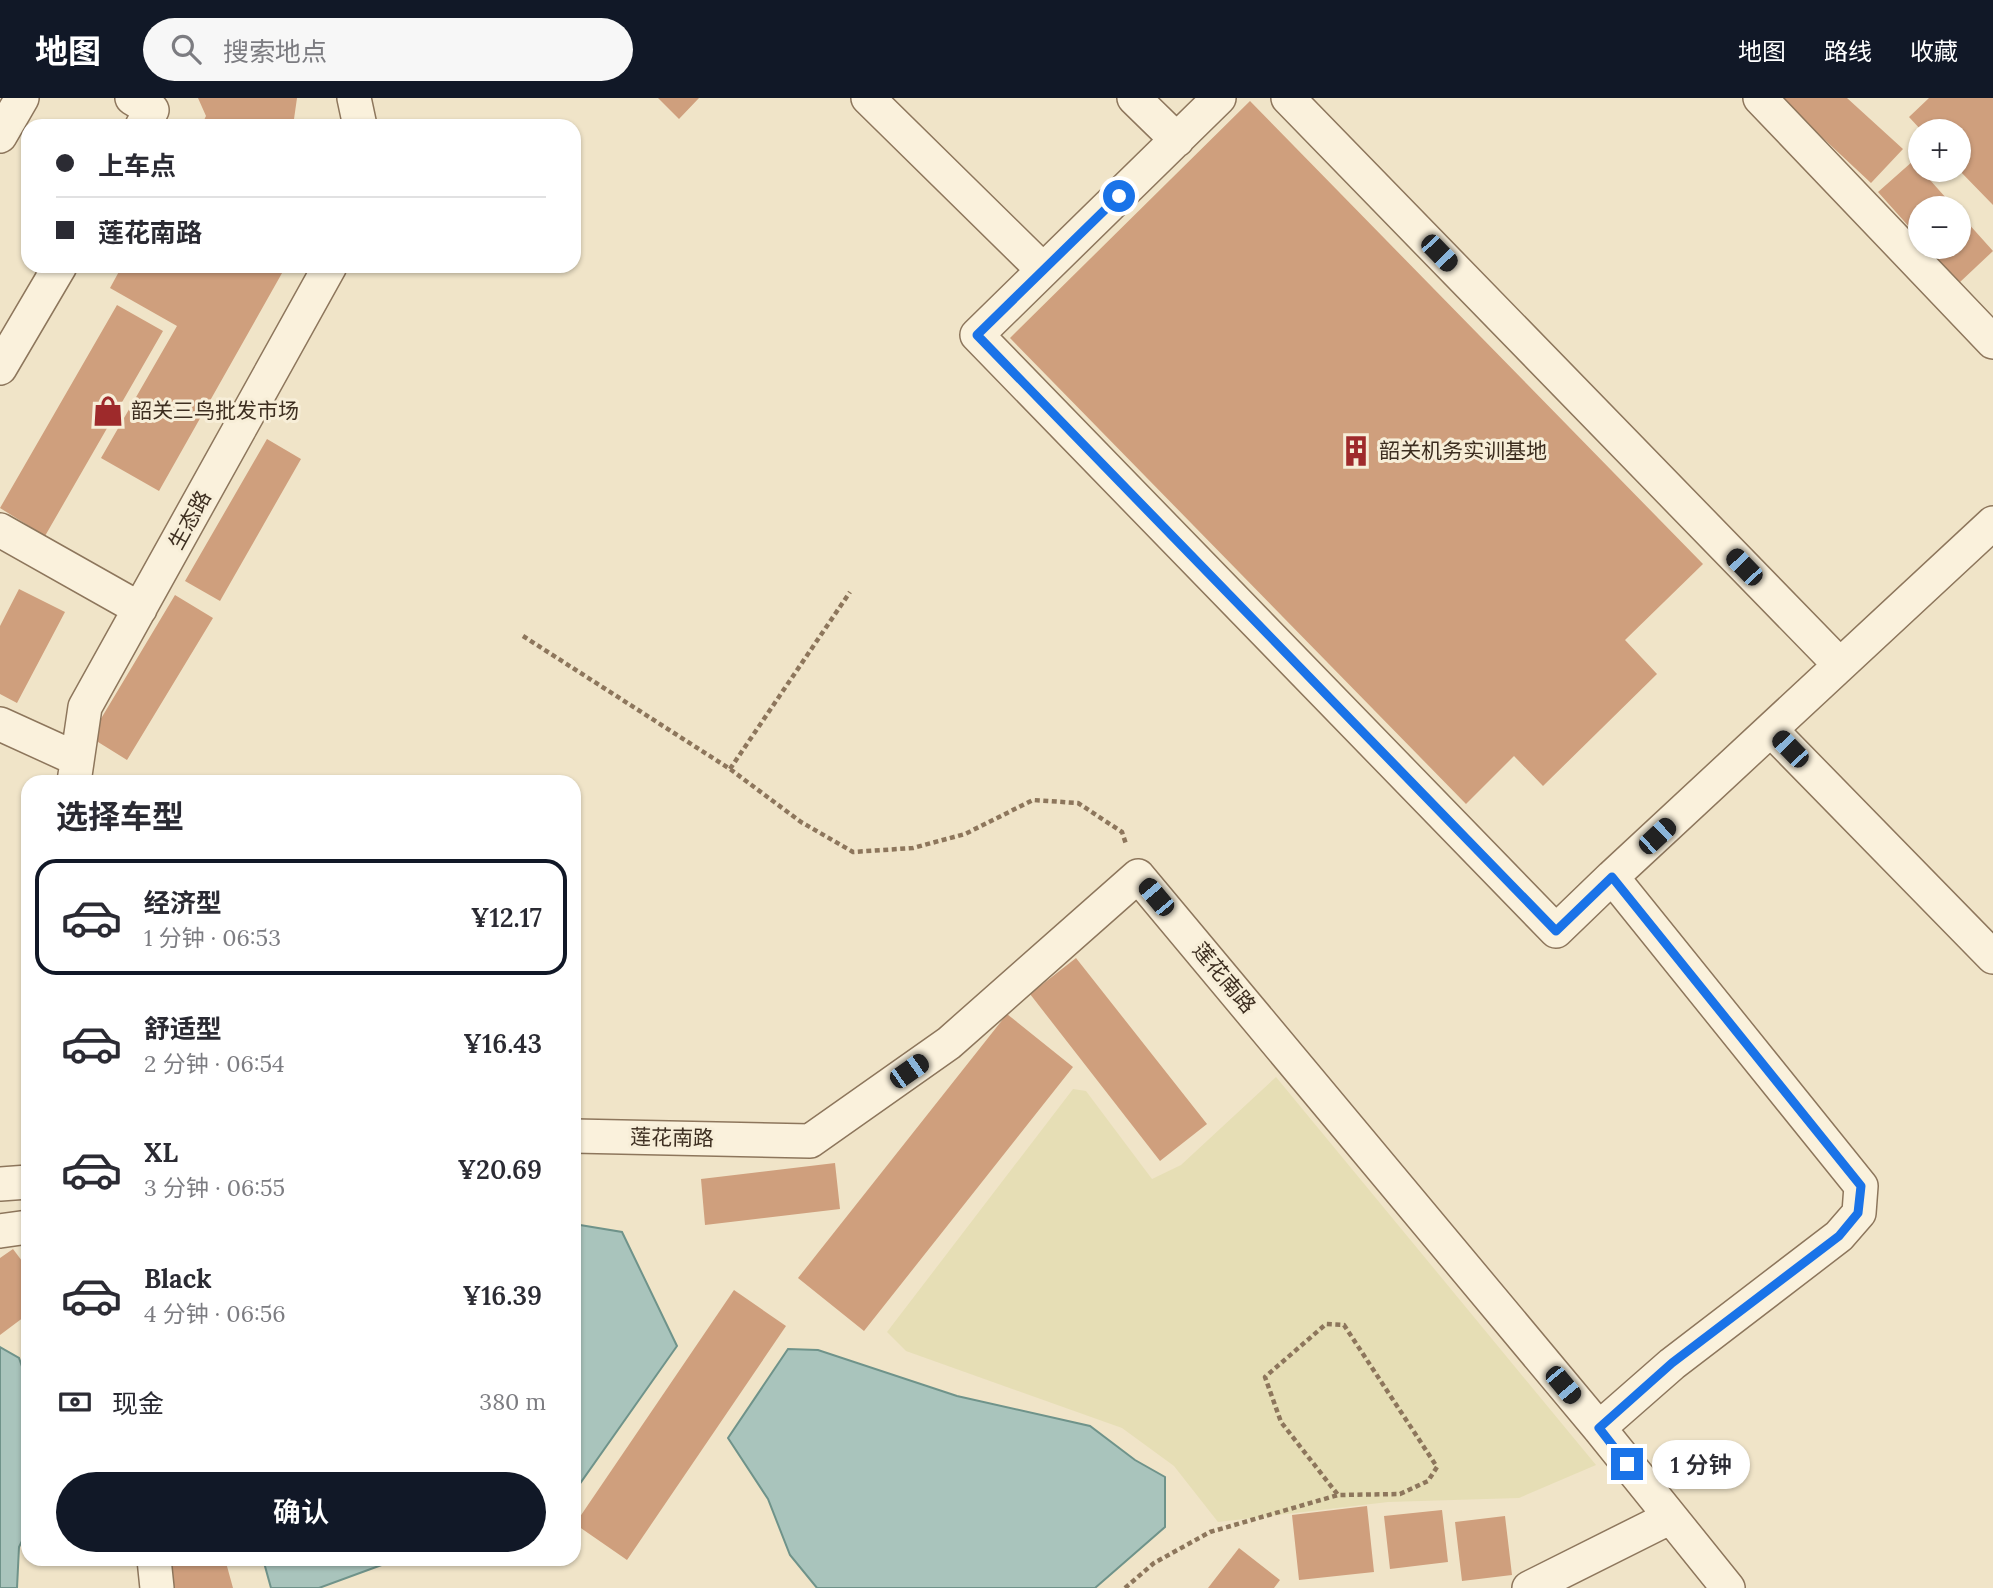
<!DOCTYPE html>
<html lang="zh">
<meta charset="utf-8">
<style>
:root{--surface:#fff;--page:#f7f7f7;--text:#2b2b33;--muted:#7c7c81;--line:#e1e1e2;--accent:#111827}
body{margin:0;font-family:Lora,"Noto Sans SC",serif;background:var(--page);color:var(--text);height:100vh;display:flex;flex-direction:column;font-size:26px;white-space:nowrap}
*{box-sizing:border-box;margin:0}
p{font-size:23px;color:var(--muted)}
.icon{flex:none;width:38px;height:38px;fill:none;stroke:currentColor;stroke-width:2;stroke-linecap:round;stroke-linejoin:round}
.map{position:relative;flex:1;overflow:hidden}
.details{position:absolute;left:21px;top:677px;width:560px;height:791px;display:flex;flex-direction:column;background:var(--surface);border-radius:21px;box-shadow:0 2px 5px #0004}
.details>*{flex:none}
.top-card{position:absolute;left:21px;top:21px;width:560px;height:154px;border-radius:21px;box-shadow:0 2px 5px #0004;display:grid;align-content:center;height:154px;padding:0 35px;background:var(--surface)}
.fabs{position:absolute;left:1908px;top:21px;display:grid;gap:14px}
.fabs a{display:grid;place-items:center;width:63px;height:63px;border-radius:50%;background:var(--surface);box-shadow:0 2px 5px #0004;font-size:35px}
.end{position:absolute;width:32px;height:32px;margin:-16px;border:9px solid #1a73e8;background:#fff;box-shadow:0 0 0 4px #fff}
.from{border-radius:50%}
.bubble{position:absolute;height:49px;border-radius:24px;background:var(--surface);box-shadow:0 2px 5px #0004;font-size:23px;font-weight:600;line-height:49px;text-align:center}
.car{position:absolute;width:21px;height:42px;margin:-21px -10px;border-radius:9px;box-shadow:0 0 5px 2px #0007;background:linear-gradient(#222 24%,#8ab4d8 0 40%,#222 0 76%,#8ab4d8 0 86%,#222 0)}
.top-card b{display:flex;align-items:center;gap:24px;height:66px;font-size:26px}
.top-card b+b{border-top:2px solid var(--line)}
.top-card i{width:18px;height:18px;background:var(--text)}
ul{padding:0;list-style:none}
li{display:flex;align-items:center;gap:21px;height:116px;margin:0 14px 10px;padding:0 21px;border:4px solid transparent;border-radius:21px}
li div{flex:1}
li b{display:block;font-size:26px}
li em{font-style:normal;font-weight:600}
li.selected{border-color:var(--accent)}
li>.icon{width:63px;height:63px;stroke-width:1.5}
h2{padding:0 35px;font-size:32px;line-height:84px}
.pay{display:flex;align-items:center;gap:18px;height:77px;padding:0 35px;font-size:26px}
.pay p{margin-inline-start:auto}
.button{display:flex;gap:14px;margin-top:auto;padding:14px 35px}
.button a{flex:1;height:80px;border-radius:42px;background:var(--accent);color:#fff;font-size:28px;font-weight:600;line-height:80px;text-align:center}
header{display:flex;align-items:center;gap:42px;box-sizing:border-box;height:98px;padding:0 35px;background:var(--accent);color:#fff}
header strong{font-size:33px}
nav{display:flex;gap:38px;margin-inline-start:auto;font-size:24px}
.search{width:490px;height:63px;background:var(--page);display:flex;align-items:center;gap:18px;box-sizing:border-box;padding:0 24px;border-radius:38px;color:var(--muted);font-size:26px}
.map>svg:first-child{display:block}
.farmland{fill:#e6deb5}
.water{fill:#a9c4bc;stroke:#6f938a;stroke-width:2}
.building{fill:#cf9f7d}
.lines{fill:none;stroke-linecap:round;stroke-linejoin:round}
.minor-casing{stroke:#8d765c;stroke-width:36}
.path{stroke:#8d765c;stroke-width:4.5;stroke-dasharray:5 3.5;stroke-linecap:butt}
.minor{stroke:#faf1dc;stroke-width:33}
.route{stroke:#1a73e8;stroke-width:9}
.labels{text-anchor:middle;stroke-width:6;stroke-linejoin:round;paint-order:stroke}
.poi-label{font-size:21px;fill:#3d2e20;stroke:#f7eed8;text-anchor:start}
.street-label{font-size:21px;fill:#3d2e20;stroke:#f7eed8}
</style>
<header>
<strong>地图</strong>
<div class="search"><svg class="icon" aria-label="search" viewBox="0 0 24 24"><circle cx="10" cy="10" r="6"/><path d="M15 15l6 6"/></svg>搜索地点</div>
<nav><a>地图</a><a>路线</a><a>收藏</a></nav>
</header>
<div class="map">
<svg width="1993" height="1490" viewBox="0 0 1993 1490">
<rect width="100%" height="100%" fill="#f0e4c8"/>
<path class="farmland" d="M1276,979L1596,1367L1519,1400L1388,1404L1218,1424L1174,1368L1122,1330L906,1253L887,1234L1073,991L1086,993L1152,1081L1181,1067Z"/>
<path class="water" d="M574,1126L622,1134L677,1248L574,1394Z
M0,1249L19,1260L28,1286V1431L19,1449L17,1490H0Z
M788,1251L818,1252L957,1298L1090,1328L1135,1362L1165,1379V1429L1095,1490H817L790,1457L768,1401L728,1340Z
M263,1461H398L319,1490H271Z"/>
<path class="building" d="M198,0H297L293,28H201L206,18Z
M658,0H699L679,21Z
M1780,0H1847L1903,51L1871,85Z
M1929,0H1993V107L1958,71V33H1922L1909,19Z
M1250,3L1703,466L1625,542L1657,576L1543,688L1514,658L1466,706L1010,240Z
M1913,63L1955,110H1920V141L1878,94Z
M1958,114L1993,153L1959,185L1926,149H1958Z
M122,168H286L159,393L101,360L177,228L110,190Z
M117,207L163,233L45,438L0,410Z
M267,341L301,361L220,503L185,483Z
M19,491L65,514L17,605L0,596V528Z
M175,497L213,520L127,662L90,639Z
M1076,860L1207,1026L1160,1063L1030,896Z
M1007,916L1073,969L864,1233L798,1180Z
M835,1065L840,1111L705,1127L701,1081Z
M13,1151L28,1171V1216L0,1237V1160Z
M734,1192L786,1228L627,1462L575,1426Z
M1367,1408L1374,1474L1299,1482L1292,1417Z
M1442,1412L1448,1464L1390,1471L1384,1418Z
M1505,1418L1512,1477L1462,1483L1455,1424Z
M1239,1450L1280,1482L1274,1490H1208Z
M172,1461H225L233,1490H175L166,1463Z"/>
<g class="lines">
<defs>
<path id="minor" d="M132,0L152,12L142,28
M354,0L360,28
M868,0L1043,172
M1134,0L1177,42
M1219,0L977,237L1556,833L1612,779
M1288,0L1840,567
M1760,0L1993,244
M0,38L22,0
M0,270L60,168
M0,432L140,511
M0,626L77,661
M1771,632L1993,859
M74,684L85,609L330,168
M574,1038L810,1043L949,945L1138,778L1599,1330L1728,1490
M0,1086L28,1084
M0,1133L28,1129
M1599,1330L1672,1266L1839,1138L1859,1115L1861,1088L1612,779L1993,425
M154,1461L157,1490
M1529,1490L1669,1420"/>
</defs>
<use href="#minor" class="minor-casing"/>
<path class="path" d="M523,538L730,671L801,724L853,754L913,750L965,736L1033,702L1078,705L1122,734L1126,746
M730,671L850,494
M1125,1490L1154,1465L1210,1434L1338,1397L1400,1396L1428,1383L1437,1369L1344,1227L1326,1226L1265,1279L1281,1324L1338,1397"/>
<use href="#minor" class="minor"/>
</g>
<g class="lines">
<path class="route" d="M1119,98L977,237L1556,833L1612,779L1861,1088L1858,1115L1839,1138L1672,1265L1599,1330L1627,1366"/>
</g>
<defs>
<symbol id="shop-bare" viewBox="-9 -9 18 18"><path d="M-5-2.5h2.3a2.7 3.5 0 0 1 5.4 0H5L5.5 6h-11ZM-1.5-2.5h3a1.5 2.3 0 0 0-3 0Z" fill="#9e2a2b" stroke="#f7eed8" stroke-width="2.5" paint-order="stroke"/></symbol>
<symbol id="building-bare" viewBox="-9 -9 18 18"><path d="M-4-6H4V6H1V3H-1V6H-4ZM-2.5-4.3h1.7v1.8h-1.7ZM.8-4.3h1.7v1.8H.8ZM-2.5-1h1.7V.8h-1.7ZM.8-1h1.7V.8H.8Z" fill="#9e2a2b" stroke="#f7eed8" stroke-width="2.5" paint-order="stroke"/></symbol>
</defs>
<g fill-rule="evenodd">
<use href="#shop-bare" x="86" y="291" width="44" height="44"/>
<use href="#building-bare" x="1334" y="331" width="44" height="44"/>
</g>
<g class="labels">
<g class="poi-label">
<text x="131" y="320">韶关三鸟批发市场</text>
<text x="1379" y="360">韶关机务实训基地</text>
</g>
<g class="street-label">
<text transform="translate(190 422) rotate(-61)" y="7">生态路</text>
<text transform="translate(1224 880) rotate(50)" y="7">莲花南路</text>
<text transform="translate(672 1040) rotate(1)" y="7">莲花南路</text>
</g>
</g>
</svg>
<div class="fabs">
<a>+</a>
<a>−</a>
</div>
<i class="end from" style="left:1119px;top:98px"></i>
<i class="end" style="left:1627px;top:1366px"></i>
<div class="bubble" style="left:1652px;top:1342px;width:98px">1 分钟</div>
<i class="car" style="left:1439px;top:155px;rotate:136deg"></i>
<i class="car" style="left:1744px;top:469px;rotate:316deg"></i>
<i class="car" style="left:1790px;top:651px;rotate:316deg"></i>
<i class="car" style="left:1657px;top:738px;rotate:47deg"></i>
<i class="car" style="left:1156px;top:799px;rotate:320deg"></i>
<i class="car" style="left:909px;top:973px;rotate:55deg"></i>
<i class="car" style="left:1563px;top:1287px;rotate:140deg"></i>
<div class="top-card">
<b><i class="from"></i>上车点</b>
<b><i></i>莲花南路</b>
</div>
<section class="details">
<h2>选择车型</h2>
<ul>
<li class="selected"><svg class="icon" aria-label="car" viewBox="0 0 24 24"><path d="M5 17H2v-5l4-1 3-4h7l3 4 3 1v5h-3M9 17h6M6 11h13"/><circle cx="7" cy="17" r="2"/><circle cx="17" cy="17" r="2"/></svg><div><b>经济型</b><p>1 分钟 · 06:53</p></div><em>¥12.17</em></li>
<li><svg class="icon" aria-label="car" viewBox="0 0 24 24"><path d="M5 17H2v-5l4-1 3-4h7l3 4 3 1v5h-3M9 17h6M6 11h13"/><circle cx="7" cy="17" r="2"/><circle cx="17" cy="17" r="2"/></svg><div><b>舒适型</b><p>2 分钟 · 06:54</p></div><em>¥16.43</em></li>
<li><svg class="icon" aria-label="car" viewBox="0 0 24 24"><path d="M5 17H2v-5l4-1 3-4h7l3 4 3 1v5h-3M9 17h6M6 11h13"/><circle cx="7" cy="17" r="2"/><circle cx="17" cy="17" r="2"/></svg><div><b>XL</b><p>3 分钟 · 06:55</p></div><em>¥20.69</em></li>
<li><svg class="icon" aria-label="car" viewBox="0 0 24 24"><path d="M5 17H2v-5l4-1 3-4h7l3 4 3 1v5h-3M9 17h6M6 11h13"/><circle cx="7" cy="17" r="2"/><circle cx="17" cy="17" r="2"/></svg><div><b>Black</b><p>4 分钟 · 06:56</p></div><em>¥16.39</em></li>
</ul>
<div class="pay"><svg class="icon" aria-label="cash" viewBox="0 0 24 24"><path d="M3 7h18v10H3z"/><circle cx="12" cy="12" r="2"/></svg>现金<p>380 m</p></div>
<div class="button"><a>确认</a></div>
</section>
</div>
